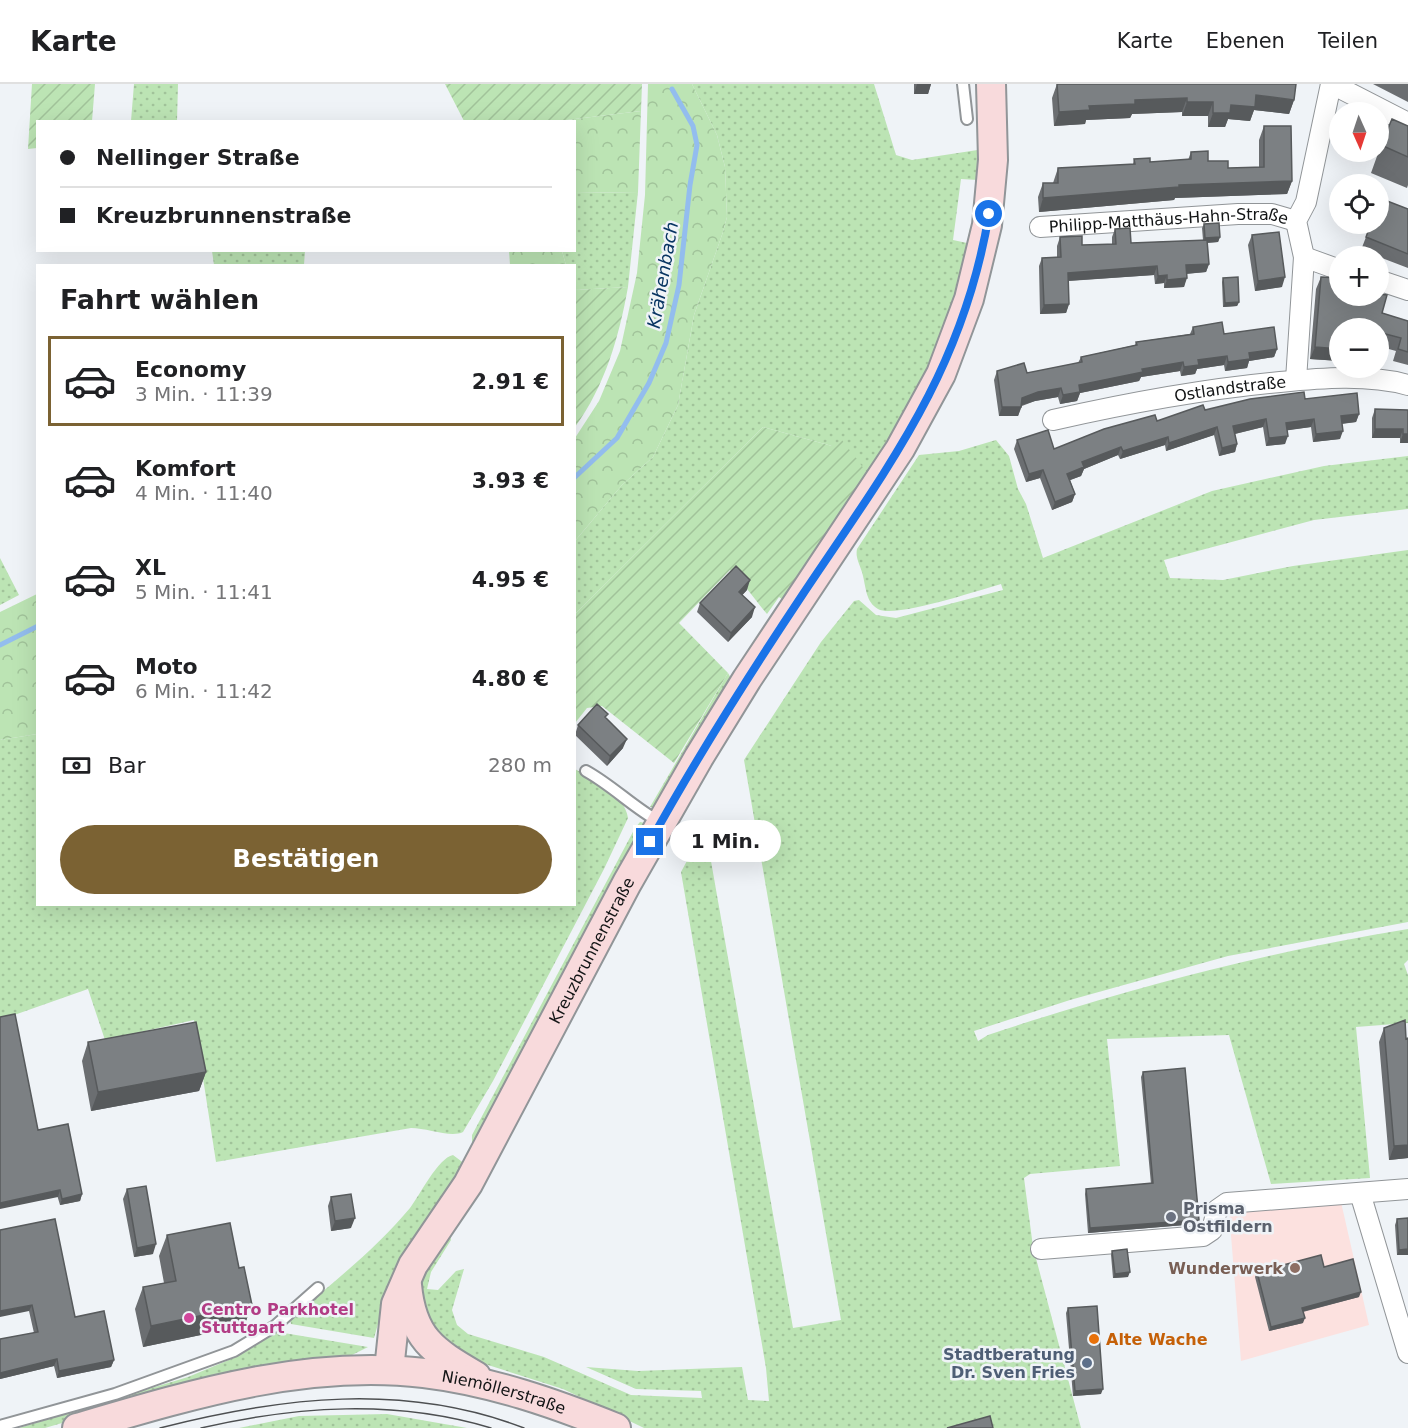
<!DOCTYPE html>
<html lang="de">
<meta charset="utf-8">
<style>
:root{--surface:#fff;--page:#f6f6f6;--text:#202124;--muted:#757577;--line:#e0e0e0;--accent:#7b6233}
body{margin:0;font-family:"DejaVu Sans",sans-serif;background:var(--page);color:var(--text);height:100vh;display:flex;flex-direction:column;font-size:22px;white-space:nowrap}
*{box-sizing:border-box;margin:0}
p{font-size:20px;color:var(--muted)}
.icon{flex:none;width:33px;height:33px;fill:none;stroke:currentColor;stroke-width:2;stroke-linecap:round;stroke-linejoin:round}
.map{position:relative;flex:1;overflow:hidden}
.panel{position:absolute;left:36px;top:180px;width:540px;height:642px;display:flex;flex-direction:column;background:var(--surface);border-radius:0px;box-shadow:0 6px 24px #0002}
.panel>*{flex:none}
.top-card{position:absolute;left:36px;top:36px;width:540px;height:132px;border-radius:0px;box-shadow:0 6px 24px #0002;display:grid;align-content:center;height:132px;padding:0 24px;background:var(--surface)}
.needle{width:39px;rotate:177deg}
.tools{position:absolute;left:1329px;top:18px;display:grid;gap:12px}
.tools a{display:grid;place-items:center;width:60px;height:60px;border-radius:50%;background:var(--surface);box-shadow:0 6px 24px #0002;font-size:30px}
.end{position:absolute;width:27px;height:27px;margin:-14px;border:8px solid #1a73e8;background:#fff;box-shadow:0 0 0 3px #fff}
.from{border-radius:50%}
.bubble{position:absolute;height:42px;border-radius:21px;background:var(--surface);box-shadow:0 6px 24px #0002;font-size:20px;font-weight:700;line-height:42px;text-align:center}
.top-card b{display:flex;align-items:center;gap:21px;height:57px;font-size:22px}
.top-card b+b{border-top:2px solid var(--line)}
.top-card i{width:15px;height:15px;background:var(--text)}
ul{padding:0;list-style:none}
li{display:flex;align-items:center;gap:18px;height:90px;margin:0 12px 9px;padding:0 12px;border:3px solid transparent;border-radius:0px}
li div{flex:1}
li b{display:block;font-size:22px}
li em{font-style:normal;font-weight:700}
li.active{border-color:var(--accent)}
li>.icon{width:54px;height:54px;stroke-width:1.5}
h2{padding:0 24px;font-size:27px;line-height:72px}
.pay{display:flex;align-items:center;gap:15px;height:66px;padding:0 24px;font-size:22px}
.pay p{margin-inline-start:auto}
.primary-button{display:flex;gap:12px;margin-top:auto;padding:12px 24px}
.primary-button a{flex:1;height:69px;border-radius:36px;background:var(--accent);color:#fff;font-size:24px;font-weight:700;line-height:69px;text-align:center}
header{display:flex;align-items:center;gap:36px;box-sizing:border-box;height:84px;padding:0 30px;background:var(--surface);border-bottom:2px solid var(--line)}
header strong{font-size:28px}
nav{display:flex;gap:33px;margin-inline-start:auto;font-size:21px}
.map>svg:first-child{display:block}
.education{fill:#fce1df}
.grass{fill:url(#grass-dots)}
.forest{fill:url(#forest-crowns)}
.garden{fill:url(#garden-furrows)}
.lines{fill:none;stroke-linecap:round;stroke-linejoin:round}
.stream{stroke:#93bdee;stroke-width:5}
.service-casing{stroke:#919598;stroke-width:14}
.minor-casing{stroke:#919598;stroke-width:22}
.secondary-casing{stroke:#919598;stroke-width:32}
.service{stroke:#fff;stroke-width:10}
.minor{stroke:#fff;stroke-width:20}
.secondary{stroke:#f8dadc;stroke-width:28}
.tram{stroke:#4d4f51;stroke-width:1.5}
.wall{fill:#6b6e71}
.shaded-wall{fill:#575a5c}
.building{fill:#7c8083;stroke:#575a5c;stroke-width:1.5}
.route{stroke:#1a73e8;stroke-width:8}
.worship-dot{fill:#6b7280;stroke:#eff3f7;stroke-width:2}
.education-dot{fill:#8d6e63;stroke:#eff3f7;stroke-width:2}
.hotel-dot{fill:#d1479c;stroke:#eff3f7;stroke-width:2}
.food-dot{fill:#e8710a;stroke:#eff3f7;stroke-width:2}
.service-dot{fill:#5c6f8a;stroke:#eff3f7;stroke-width:2}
.labels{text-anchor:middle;stroke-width:5;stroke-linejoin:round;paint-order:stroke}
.street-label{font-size:16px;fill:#121415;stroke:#eff3f7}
.worship-label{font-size:16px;font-weight:bold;fill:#5b616d;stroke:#eff3f7;text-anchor:start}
.education-label{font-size:16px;font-weight:bold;fill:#785e54;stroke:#eff3f7;text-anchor:end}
.hotel-label{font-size:16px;font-weight:bold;fill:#b23c85;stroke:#eff3f7;text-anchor:start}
.food-label{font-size:16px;font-weight:bold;fill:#c56008;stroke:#eff3f7;text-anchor:start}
.service-label{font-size:16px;font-weight:bold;fill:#4e5e75;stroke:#eff3f7;text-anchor:end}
.water-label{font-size:18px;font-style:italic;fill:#083562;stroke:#eff3f7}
</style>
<header>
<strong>Karte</strong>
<nav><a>Karte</a><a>Ebenen</a><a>Teilen</a></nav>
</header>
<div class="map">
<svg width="1408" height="1344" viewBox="0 0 1408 1344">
<defs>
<pattern id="grass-dots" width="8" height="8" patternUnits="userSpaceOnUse" patternTransform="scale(1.5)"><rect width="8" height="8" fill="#bce4b4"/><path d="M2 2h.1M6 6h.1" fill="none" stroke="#a1c39a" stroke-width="1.8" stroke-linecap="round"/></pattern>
<pattern id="forest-crowns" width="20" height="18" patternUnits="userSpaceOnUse" patternTransform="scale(1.5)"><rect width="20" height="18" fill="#bce4b4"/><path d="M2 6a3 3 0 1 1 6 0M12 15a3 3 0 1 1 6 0" fill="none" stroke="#a1c39a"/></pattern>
<pattern id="garden-furrows" width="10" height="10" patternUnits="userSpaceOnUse" patternTransform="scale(1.5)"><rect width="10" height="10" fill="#bce4b4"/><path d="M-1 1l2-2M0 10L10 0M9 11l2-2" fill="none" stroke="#a1c39a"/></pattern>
</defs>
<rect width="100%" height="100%" fill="#eff3f7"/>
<path class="education" d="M1341,1118L1369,1241L1241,1277L1229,1126Z"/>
<path class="grass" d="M134,0H178L177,37H131Z
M692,0H874L896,71L912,76L984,65V80L978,81V96L961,95L953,156L967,159L970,144L977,145L951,243L871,394L832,362L763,343L575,530V457L622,401L653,373L678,321L694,231L723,148L727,133L725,83L717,51Z
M638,108L628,203L575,206L574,182L566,181L562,167L574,166L575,109Z
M212,167H305L304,181H214Z
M996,356L1009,372L1018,405L1026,420L1043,474L1212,407L1324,382L1408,372V425L1314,436L1164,476L1170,494L1223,496L1293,482L1408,466V838L1228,872L1070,916L974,947L978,957L988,951C1130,904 1261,869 1408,845V876L1404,880L1408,891V939L1356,943L1370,1094L1271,1100L1229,951L1107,955L1120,1082L1030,1090L1024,1094L1033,1163L1081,1344H644L563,1305L463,1273L421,1235V1191L450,1152L451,1156L431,1188L427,1205L438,1206L456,1187L464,1185L452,1226L457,1241L468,1250L544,1273L631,1311L702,1314L701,1307L636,1305L586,1283L638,1287L742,1283L748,1316L769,1317L766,1284L681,788L705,743L793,1244L841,1236L744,676L821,558L854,517L859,516L876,531L896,534L1003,506L1001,500C979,506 894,535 878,525C866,518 866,504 863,492C861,482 855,475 857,465L919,371L959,367Z
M0,474L19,511L0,521Z
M728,589L732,596L656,724L650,723Z
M37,650L38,820H574L575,685C593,695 625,710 628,734L604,785L493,997L463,1048C451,1054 427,1044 411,1044L216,1078L194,936L105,956L88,905L0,936V656Z
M640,738L645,739L476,1059L472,1058V1051L635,744Z
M453,1071L465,1080L382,1226L374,1254L291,1240L290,1235C331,1200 375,1166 410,1124C420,1111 438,1074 453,1071Z
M278,1248L368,1263L348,1273L89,1331L45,1344H19L188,1293L236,1273Z
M387,1330L467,1344H239L299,1332Z"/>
<path class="forest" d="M648,0H692L717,51L725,83L727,133L723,148L694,231L678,321L653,373L622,401L575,457V354L599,317L620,267L637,189L645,111Z
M641,27L638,108L575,109L574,38H550Z
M509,167H562L566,181H510Z
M37,510V650L0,656V528Z"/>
<path class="garden" d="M32,0H95L92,37L38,38L37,64L28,65Z
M445,0H642L641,27L550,38L464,37Z
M628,203C619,253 605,302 575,343V206Z
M763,343L832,362L842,356L871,394L787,519L779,513L767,530C754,515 745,500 730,486L679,539L728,589L674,679L602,622L587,624L575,639V530Z"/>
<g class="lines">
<path class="stream" d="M574,394L617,354L649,299L666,259L679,201L690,101L697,61L693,42L672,5
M0,561L38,542"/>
<defs>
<path id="service" d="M963,0L967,35
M586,687C613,702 634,724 660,738
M0,1342L115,1310L234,1267L275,1242L318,1204"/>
<g id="minor">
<path d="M1332,0L1408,39"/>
<path id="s1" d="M1040,143L1238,130H1272L1296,137"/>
<path d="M1304,173L1340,186"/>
<path d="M1378,196L1408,206"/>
<path d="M1296,296L1304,173L1296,137L1306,118L1331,0"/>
<path id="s2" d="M1053,336C1128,319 1203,305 1280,298C1321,294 1367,290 1408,301"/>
<path d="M1360,1109L1408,1269"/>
<path d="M1041,1165L1203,1152L1212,1146L1217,1126L1227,1119L1408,1105"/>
</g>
<g id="secondary">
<path d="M407,1201C412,1254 433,1267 476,1292"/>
<path id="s3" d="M389,1286L396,1220L413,1181L468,1100L627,799L699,673L747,595L900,365L941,290L969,215L987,141L993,76L991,0"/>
<path id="s4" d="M77,1344C189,1311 306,1275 424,1289C491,1297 554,1319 616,1344"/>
</g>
</defs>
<use href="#service" class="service-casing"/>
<use href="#minor" class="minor-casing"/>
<use href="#secondary" class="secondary-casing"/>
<use href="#service" class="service"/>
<use href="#minor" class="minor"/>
<use href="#secondary" class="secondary"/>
<path class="tram" d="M160,1344C281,1313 404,1298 524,1344
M201,1344C297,1322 395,1315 491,1344"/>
</g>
<path class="wall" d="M914,0H931L928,10H914Z
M1057,0L1294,16L1289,30L1254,26L1250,37L1228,35L1225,43H1208V32H1182V28L1132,30L1130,34L1086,36L1085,40L1054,42L1052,14Z
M1373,0H1408V18Z
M1264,42L1292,97L1287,110L1175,114L1174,116L1039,128L1038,113L1043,99H1053L1058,84L1133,80L1134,75L1150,78L1188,76L1191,68L1208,77L1228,84H1259V56Z
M1408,42V101L1407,104L1371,89L1381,61Z
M1408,125V184L1361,166L1366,153Z
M1204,140L1220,153L1218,158L1207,159L1209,180L1206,188L1186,190L1184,203L1164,204V199L1155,200L1154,191L1069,197V220L1066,229L1040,230L1039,182L1042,174L1057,173V162L1060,153L1082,161L1112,160V153L1115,145L1131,159L1203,156L1202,144Z
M1252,151L1282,203L1255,207L1248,161Z
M1321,193L1340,212L1382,229L1408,237V281L1393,277L1396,267L1378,262V244H1340V277L1310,275L1316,205Z
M1223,194L1239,218L1237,222L1223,223L1222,198Z
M1193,243L1277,265L1274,273L1249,277L1247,284L1225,287L1224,281L1197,285L1195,290L1181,292L1180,287L1141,293L1139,297L1080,309L1077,317L1060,320L1058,313L1035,317L1022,322L1018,332H999L994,296L997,287L1027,289L1078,279L1081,273L1135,261L1136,258L1190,250Z
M1305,315L1359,330L1356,338L1342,340L1340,355L1313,358L1311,343L1287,346L1285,360L1266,362L1263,343L1235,350L1237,360L1235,368L1219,372L1214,351L1166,367L1165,361L1120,375L1118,371L1084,385L1081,392L1070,396L1075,410L1072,418L1052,426L1040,394L1026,398L1014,365L1017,356L1054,365L1157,337L1205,326Z
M1375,325L1408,326V359H1400V354H1372V334Z
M747,506L742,511L752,533L728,558L697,528L700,519Z
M606,634L623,664L607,682L575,651L578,641Z
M1384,944L1406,955L1408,954V1074L1389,1076L1379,958Z
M88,958L206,988L199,1007L91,1027L82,977Z
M1143,988L1197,1140L1088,1149L1085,1110L1086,1105L1151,1100L1141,993Z
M38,1046L82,1110L80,1117L60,1121Z
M127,1105L153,1170L134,1173L123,1115Z
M331,1113L351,1144L331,1147L328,1122Z
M1397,1135L1408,1171H1397L1395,1141Z
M0,1146L114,1276L111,1283L57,1294L54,1282L0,1295V1255L34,1249L29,1227Z
M167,1151L239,1184L252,1221L244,1242L143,1263L135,1225L143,1203L164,1199L159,1172Z
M1112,1167L1128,1193L1113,1194L1111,1171Z
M1324,1183L1359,1213L1303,1228V1239L1269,1247L1255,1193L1257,1188Z
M1068,1224L1101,1310L1073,1312L1066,1229Z"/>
<path class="shaded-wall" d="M917,0H931L928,10H914Z
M1256,11L1294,16L1289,30L1254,26L1250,37L1228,35L1225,43H1208L1213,29L1231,21Z
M1187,14L1182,28L1132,30L1130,34L1086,36L1085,40L1054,42L1059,28L1089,22L1135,16Z
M1187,18H1213L1208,32H1182Z
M1292,97L1287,110L1175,114L1174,116L1039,128L1043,114L1179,101Z
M1220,153L1218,158L1203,159L1205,154Z
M1209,180L1206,188L1183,190L1186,181Z
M1157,182L1154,191L1065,197L1068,189Z
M1167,191L1164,199L1155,200L1158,192Z
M1285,193L1282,203L1255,207L1258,197Z
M1187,194L1184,203L1164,204L1167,196Z
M1239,218L1237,222L1223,223L1225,219Z
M1069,220L1066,229L1040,230L1044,221Z
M1315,263L1340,265V277L1310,275Z
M1277,265L1274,273L1249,277L1247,284L1225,287L1228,278L1249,269Z
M1227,272L1224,281L1197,285L1195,290L1181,292L1184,283L1198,276Z
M1183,278L1180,287L1141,293L1139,297L1080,309L1077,317L1060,320L1063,311L1079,301L1142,285Z
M1061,304L1058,313L1035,317L1019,322L1022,314L1038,308Z
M1002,323H1021L1018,332H999Z
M1359,330L1356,338L1338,340L1341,332Z
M1266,335L1263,343L1230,351L1233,342Z
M1314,335L1311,343L1283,347L1286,339Z
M1217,343L1214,351L1166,367L1169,359Z
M1375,345H1403L1400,354H1372Z
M1343,347L1340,355L1313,358L1316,350Z
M1403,350H1408V359H1400Z
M1288,352L1285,360L1266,362L1269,354Z
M1168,353L1165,361L1120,375L1123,367Z
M1237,360L1235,368L1219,372L1222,364Z
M1121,363L1118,371L1084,385L1081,392L1065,398L1067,390L1082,378Z
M1043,386L1040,394L1026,398L1029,390Z
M1075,410L1072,418L1052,426L1055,418Z
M750,496L747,506L736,518L739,508Z
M755,523L752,533L728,558L731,549Z
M627,655L623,664L607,682L610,672Z
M206,988L199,1007L91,1027L98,1008Z
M1408,1061V1074L1389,1076L1394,1062Z
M60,1106L58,1113L0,1125V1119Z
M82,1110L80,1117L60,1121L62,1115Z
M355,1134L351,1144L331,1147L335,1137Z
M1199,1136L1197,1140L1088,1149L1090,1144Z
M156,1160L153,1170L134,1173L137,1164Z
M1408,1165V1171H1397L1399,1166Z
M1130,1188L1128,1193L1113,1194L1115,1190Z
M1361,1208L1359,1213L1301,1228L1302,1224Z
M32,1221L29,1227L0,1233V1227Z
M252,1221L244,1242L143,1263L151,1242Z
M1305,1234L1303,1239L1269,1247L1271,1243Z
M57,1275L54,1282L0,1295V1289Z
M114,1276L111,1283L57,1294L59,1287Z
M1103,1305L1101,1310L1073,1312L1075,1307Z"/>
<path class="building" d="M1057,0H1296L1294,16L1256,11L1255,23L1231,21L1230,29H1213V18H1187V14L1135,16V20L1089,22L1090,26L1059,28Z
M1392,35L1408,42V73L1381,61Z
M1264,42H1291L1292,97L1179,101V103L1043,114V99H1058V84L1135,80L1134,75L1150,74V78L1191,75V68L1208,67V77H1228V84L1264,83Z
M1382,115L1408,125V170L1366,153L1371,140H1378V123Z
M1219,139L1220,153L1205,154L1204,140Z
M1130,144L1131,159L1207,156L1209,180L1186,181L1187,194L1167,196V191L1158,192L1157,182L1068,189L1069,220L1044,221L1042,174L1061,173L1060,153L1082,152V161L1116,160L1115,145Z
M1279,148L1285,193L1258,197L1252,151Z
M1238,193L1239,218L1225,219L1223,194Z
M1321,193L1340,194V212H1378V210L1387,211L1382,229L1408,237V268L1398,265L1401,254L1378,248V244H1340V265L1315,263Z
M1222,238L1224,250L1274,243L1277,265L1249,269L1250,275L1228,278L1227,272L1198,276L1199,281L1184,283L1183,278L1142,285L1143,288L1079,301L1080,308L1063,311L1061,304L1038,308L1022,314L1021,323H1002L997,287L1024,279L1027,289L1082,278L1081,273L1137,261L1136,258L1194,250L1193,243Z
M1304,308L1305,315L1357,309L1359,330L1341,332L1343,347L1316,350L1314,335L1286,339L1288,352L1269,354L1266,335L1233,342L1237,360L1222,364L1217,343L1169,359L1168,353L1123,367L1121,363L1082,378L1084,383L1067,390L1075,410L1055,418L1043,386L1029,390L1017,356L1048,346L1054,365L1104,345L1155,331L1157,337L1203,321L1205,326L1250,315Z
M1375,325L1408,326V350H1403V345H1375Z
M736,482L750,496L739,508L755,523L731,549L700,519Z
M597,620L608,630L605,633L627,655L610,672L578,641Z
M15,930L38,1046L68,1040L82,1110L62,1115L60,1106L0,1119V933Z
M1405,936L1406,955L1408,954V1061L1394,1062L1384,944Z
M196,938L206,988L98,1008L88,958Z
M1185,984L1199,1136L1090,1144L1086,1105L1153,1099L1143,988Z
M146,1102L156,1160L137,1164L127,1105Z
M351,1110L355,1134L335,1137L331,1113Z
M1408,1134V1165L1399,1166L1397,1135Z
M55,1135L75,1233L104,1227L114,1276L59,1287L57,1275L0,1289V1255L38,1248L32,1221L0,1227V1146Z
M230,1139L239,1184L244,1183L252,1221L151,1242L143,1203L176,1197L167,1151Z
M1127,1165L1130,1188L1115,1190L1112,1167Z
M1321,1171L1324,1183L1353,1175L1361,1208L1302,1224L1305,1234L1271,1243L1257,1188Z
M1097,1222L1103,1305L1075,1307L1068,1224Z
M990,1332L993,1344H947Z"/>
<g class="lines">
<path class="route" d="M650,758C697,673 749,591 803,510C888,383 963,287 989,130"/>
</g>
<circle class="worship-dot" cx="1171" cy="1133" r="6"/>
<circle class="education-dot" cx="1295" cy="1184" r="6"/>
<circle class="hotel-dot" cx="189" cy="1234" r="6"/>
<circle class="food-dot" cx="1094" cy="1255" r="6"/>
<circle class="service-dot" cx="1087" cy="1279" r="6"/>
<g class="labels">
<g class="street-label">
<text dy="6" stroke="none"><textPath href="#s1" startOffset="129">Philipp-Matthäus-Hahn-Straße</textPath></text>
<text dy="6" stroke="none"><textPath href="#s2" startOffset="180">Ostlandstraße</textPath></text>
<text dy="6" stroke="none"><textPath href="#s3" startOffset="471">Kreuzbrunnenstraße</textPath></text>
<text dy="6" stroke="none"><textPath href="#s4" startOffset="436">Niemöllerstraße</textPath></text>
</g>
<g class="worship-label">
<text x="1183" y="1130">Prisma<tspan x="1183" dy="18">Ostfildern</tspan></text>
</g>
<g class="education-label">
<text x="1283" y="1190">Wunderwerk</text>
</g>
<g class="hotel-label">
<text x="201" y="1231">Centro Parkhotel<tspan x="201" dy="18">Stuttgart</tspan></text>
</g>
<g class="food-label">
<text x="1106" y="1261">Alte Wache</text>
</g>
<g class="service-label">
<text x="1075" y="1276">Stadtberatung<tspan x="1075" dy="18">Dr. Sven Fries</tspan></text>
</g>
<g class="water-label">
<text transform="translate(663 191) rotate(-80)" y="6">Krähenbach</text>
</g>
</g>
</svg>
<div class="tools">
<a><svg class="needle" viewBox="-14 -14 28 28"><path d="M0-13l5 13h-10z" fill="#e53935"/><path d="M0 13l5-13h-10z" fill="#757577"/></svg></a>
<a><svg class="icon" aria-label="locate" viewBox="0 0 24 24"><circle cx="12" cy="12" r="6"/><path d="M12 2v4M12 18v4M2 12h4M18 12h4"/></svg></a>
<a>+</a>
<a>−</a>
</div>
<i class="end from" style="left:989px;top:130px"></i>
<i class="end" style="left:650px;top:758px"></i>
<div class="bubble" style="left:670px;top:736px;width:111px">1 Min.</div>
<div class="top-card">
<b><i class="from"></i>Nellinger Straße</b>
<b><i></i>Kreuzbrunnenstraße</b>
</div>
<section class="panel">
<h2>Fahrt wählen</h2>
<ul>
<li class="active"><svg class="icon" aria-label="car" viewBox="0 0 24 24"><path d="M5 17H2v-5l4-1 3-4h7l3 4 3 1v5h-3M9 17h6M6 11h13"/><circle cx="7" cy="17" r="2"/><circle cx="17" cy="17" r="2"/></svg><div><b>Economy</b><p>3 Min. · 11:39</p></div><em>2.91 €</em></li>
<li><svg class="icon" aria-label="car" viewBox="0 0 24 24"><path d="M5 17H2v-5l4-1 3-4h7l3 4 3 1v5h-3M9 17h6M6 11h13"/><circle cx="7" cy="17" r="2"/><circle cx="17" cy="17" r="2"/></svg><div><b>Komfort</b><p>4 Min. · 11:40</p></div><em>3.93 €</em></li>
<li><svg class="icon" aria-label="car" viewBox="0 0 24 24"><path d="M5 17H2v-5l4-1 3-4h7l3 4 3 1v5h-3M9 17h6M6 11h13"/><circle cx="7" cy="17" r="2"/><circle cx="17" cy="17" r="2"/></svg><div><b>XL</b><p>5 Min. · 11:41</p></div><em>4.95 €</em></li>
<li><svg class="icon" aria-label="car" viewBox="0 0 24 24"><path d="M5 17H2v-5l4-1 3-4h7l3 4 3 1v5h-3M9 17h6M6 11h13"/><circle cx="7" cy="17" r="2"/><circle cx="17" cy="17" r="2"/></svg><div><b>Moto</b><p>6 Min. · 11:42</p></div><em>4.80 €</em></li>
</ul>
<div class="pay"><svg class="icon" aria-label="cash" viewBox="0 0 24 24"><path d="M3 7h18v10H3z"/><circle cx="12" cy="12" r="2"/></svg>Bar<p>280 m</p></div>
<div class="primary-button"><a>Bestätigen</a></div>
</section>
</div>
